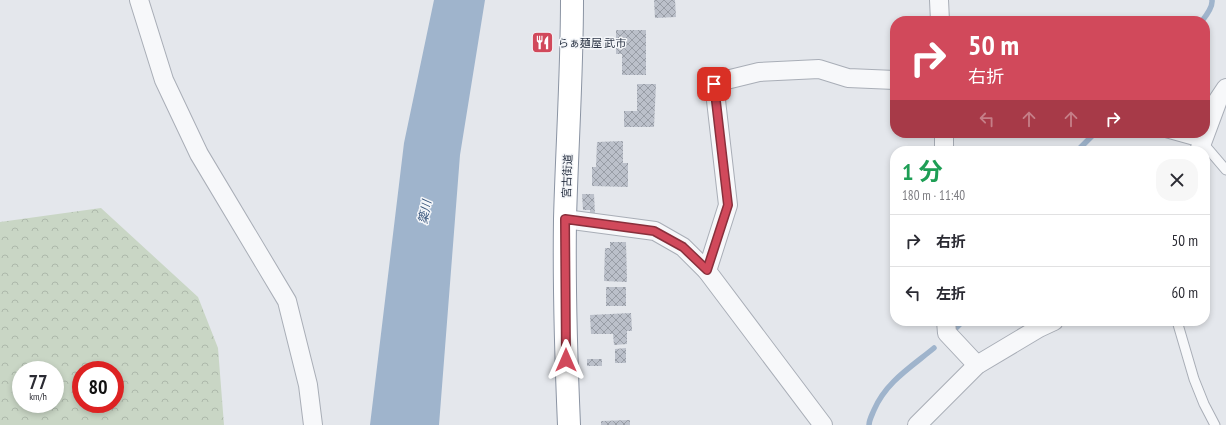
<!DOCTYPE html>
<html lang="ja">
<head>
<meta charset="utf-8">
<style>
  body { margin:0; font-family:"PT Sans Narrow","Noto Sans JP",sans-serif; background:#f7f7f7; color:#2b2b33; height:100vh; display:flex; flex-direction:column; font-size:15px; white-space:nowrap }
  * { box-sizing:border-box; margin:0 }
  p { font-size:13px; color:#7c7c81 }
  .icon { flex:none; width:22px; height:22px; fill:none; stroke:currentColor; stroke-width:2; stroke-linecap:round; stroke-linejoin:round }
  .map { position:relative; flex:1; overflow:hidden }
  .drawer { position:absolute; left:890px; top:146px; width:320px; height:180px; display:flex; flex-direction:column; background:#fff; border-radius:16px; box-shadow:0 2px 6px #0003 }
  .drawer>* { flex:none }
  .top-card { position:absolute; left:890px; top:16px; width:320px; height:122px; border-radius:16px; box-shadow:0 2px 6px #0003; background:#d1495b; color:#fff; overflow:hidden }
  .speed { position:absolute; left:12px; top:361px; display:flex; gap:8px; font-size:20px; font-weight:700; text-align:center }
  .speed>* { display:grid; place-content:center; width:52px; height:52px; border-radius:50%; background:#fff; box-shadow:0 2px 6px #0003; line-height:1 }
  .speed small { font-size:10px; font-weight:400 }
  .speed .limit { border:6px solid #d22; background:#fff; color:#111 }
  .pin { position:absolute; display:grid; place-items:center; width:34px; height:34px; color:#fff; margin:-17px; border-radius:8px; box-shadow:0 2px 6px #0006 }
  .me { position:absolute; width:44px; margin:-22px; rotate:0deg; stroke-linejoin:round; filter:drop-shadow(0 0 3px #0008) }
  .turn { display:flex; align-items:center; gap:14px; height:84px; padding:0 12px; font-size:18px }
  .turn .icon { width:52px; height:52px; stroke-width:2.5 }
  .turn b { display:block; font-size:28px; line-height:34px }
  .lanes { display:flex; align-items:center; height:38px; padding:0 12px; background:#0003; justify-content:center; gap:20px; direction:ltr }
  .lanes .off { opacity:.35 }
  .round { display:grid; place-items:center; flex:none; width:42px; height:42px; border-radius:16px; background:#f7f7f7 }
  .head { display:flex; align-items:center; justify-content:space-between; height:68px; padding:0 12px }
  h1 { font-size:24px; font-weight:700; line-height:30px; color:#1e9e55 }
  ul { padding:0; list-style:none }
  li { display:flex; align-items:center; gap:12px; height:52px; padding:0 12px; border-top:1px solid #e1e1e2 }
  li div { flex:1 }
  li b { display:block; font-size:15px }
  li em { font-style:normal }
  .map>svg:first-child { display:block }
  .forest { fill:url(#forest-crowns); fill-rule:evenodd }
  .water { fill:#9fb4cc }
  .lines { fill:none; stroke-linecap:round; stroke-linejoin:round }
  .stream { stroke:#9fb4cc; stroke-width:5.5 }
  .building { fill:url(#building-cross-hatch) }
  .lane-casing { stroke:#a9aeb7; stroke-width:11 }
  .street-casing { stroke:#a9aeb7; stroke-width:20 }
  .highway-casing { stroke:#8b94a3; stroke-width:24 }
  .lane { stroke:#f7f8fa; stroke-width:9 }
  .street { stroke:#f7f8fa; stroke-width:18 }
  .highway { stroke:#fff; stroke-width:22 }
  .route-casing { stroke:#882f3b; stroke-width:10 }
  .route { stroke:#d1495b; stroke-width:7 }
  .labels { text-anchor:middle; stroke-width:3; stroke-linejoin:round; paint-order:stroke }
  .poi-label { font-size:11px; fill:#2b3445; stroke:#f4f6f9; text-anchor:start }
  .street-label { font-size:11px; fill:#2b3445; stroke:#f4f6f9 }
  .water-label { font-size:12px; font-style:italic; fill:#34527a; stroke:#f4f6f9 }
</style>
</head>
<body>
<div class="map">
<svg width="1226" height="425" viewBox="0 0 1226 425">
  <defs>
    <pattern id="forest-crowns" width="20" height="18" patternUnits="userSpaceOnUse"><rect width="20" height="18" fill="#c9d6c5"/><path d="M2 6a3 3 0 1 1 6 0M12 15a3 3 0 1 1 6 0" fill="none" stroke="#adb8ab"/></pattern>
    <pattern id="building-cross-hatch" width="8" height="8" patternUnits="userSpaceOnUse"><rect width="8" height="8" fill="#bbc0ca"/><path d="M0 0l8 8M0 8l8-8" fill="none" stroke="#989da6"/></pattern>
  </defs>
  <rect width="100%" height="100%" fill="#e4e7ec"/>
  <path class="forest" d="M101 208 198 297 218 348 224 425H0V222ZM21 370H55V404H21ZM81 370H115V404H81Z"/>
  <path class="water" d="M434 0H485L460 155 439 425H370L404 143Z"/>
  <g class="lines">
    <g class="stream">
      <path d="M1202 21C1206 16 1213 7 1212 0"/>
      <path d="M1077 151 1095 133"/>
      <path d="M956 328 963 321"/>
      <path d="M869 425C869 420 872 415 874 410 886 382 911 367 934 348"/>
    </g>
  </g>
  <g class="building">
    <path d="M654 0H675L676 17 655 18Z"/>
    <path d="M616 30H646V75H622V54H616Z"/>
    <path d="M637 84H656L654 127H624V111H637Z"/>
    <path d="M623 141V163H628V187L592 186V167H596L597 142Z"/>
    <path d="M582 194H594L595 214 590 215V210H583Z"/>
    <path d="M610 242H626L627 282 604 281 605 248H610Z"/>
    <rect x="606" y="287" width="20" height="19"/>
    <path d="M631 313 632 331H627V344L614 345 613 334H591L590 315Z"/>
    <path d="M626 348V363H615V349Z"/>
    <rect x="587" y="359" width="15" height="7"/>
    <path d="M630 420V425H601V421Z"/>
  </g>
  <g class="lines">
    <defs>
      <g id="lane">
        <path d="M1167 133 1203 143 1226 170"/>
        <path d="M1177 321 1194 379 1204 404 1215 425"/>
      </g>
      <g id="street">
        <path d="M139 0 164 80 199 154 287 301 308 385 313 425"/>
        <path d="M939 0 940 21"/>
        <path d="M944 133V151"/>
        <path d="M1199 151 1218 100 1226 88"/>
        <path d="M565 219 655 231 683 247 707 271 823 425"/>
        <path d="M707 271 728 205 714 83 759 72 819 69 848 78 895 80"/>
        <path d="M946 321 947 333 977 365"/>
        <path d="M917 425 977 365 1039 328 1054 321"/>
      </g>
      <path id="highway" d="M569 425C566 356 564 287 565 219 567 146 572 73 572 0"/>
    </defs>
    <use href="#lane" class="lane-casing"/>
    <use href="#street" class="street-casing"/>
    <use href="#highway" class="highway-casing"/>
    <use href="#lane" class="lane"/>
    <use href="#street" class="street"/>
    <use href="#highway" class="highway"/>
  </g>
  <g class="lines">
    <defs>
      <path id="route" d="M566 360 565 219 654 231 683 247 707 270 728 205 714 84"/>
    </defs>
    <use href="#route" class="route-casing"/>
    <use href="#route" class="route"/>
  </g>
  <defs>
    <symbol id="restaurant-square" viewBox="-11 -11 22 22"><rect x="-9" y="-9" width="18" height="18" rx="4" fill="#d1495b" stroke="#f4f6f9"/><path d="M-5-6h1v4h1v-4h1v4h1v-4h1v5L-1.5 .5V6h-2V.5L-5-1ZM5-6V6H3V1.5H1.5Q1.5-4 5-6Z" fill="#fff"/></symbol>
  </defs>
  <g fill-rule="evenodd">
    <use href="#restaurant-square" x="530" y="30" width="25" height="25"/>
  </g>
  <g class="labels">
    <g class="poi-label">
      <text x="558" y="47">らぁ麺屋 武市</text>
    </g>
    <g class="street-label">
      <text transform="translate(567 176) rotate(-88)" y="4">宮古街道</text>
    </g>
    <g class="water-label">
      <text transform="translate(425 212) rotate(-80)" y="4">簗川</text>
    </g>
  </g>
</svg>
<div class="speed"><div>77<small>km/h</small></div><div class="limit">80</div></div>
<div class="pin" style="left:714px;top:84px;background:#d93025"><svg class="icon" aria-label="arrive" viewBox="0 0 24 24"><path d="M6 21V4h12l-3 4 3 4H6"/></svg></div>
<svg class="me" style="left:566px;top:360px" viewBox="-20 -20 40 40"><path d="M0-17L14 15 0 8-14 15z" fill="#d1495b" stroke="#fff" stroke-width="4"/></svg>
<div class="top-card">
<div class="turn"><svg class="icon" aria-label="right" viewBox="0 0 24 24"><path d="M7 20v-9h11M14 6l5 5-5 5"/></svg><div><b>50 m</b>右折</div></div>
<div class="lanes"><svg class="icon off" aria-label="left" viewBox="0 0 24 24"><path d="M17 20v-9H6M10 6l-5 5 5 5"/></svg><svg class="icon off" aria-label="ahead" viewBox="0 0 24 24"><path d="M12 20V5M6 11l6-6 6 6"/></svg><svg class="icon off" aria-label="ahead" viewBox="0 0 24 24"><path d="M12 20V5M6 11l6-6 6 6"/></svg><svg class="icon" aria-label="right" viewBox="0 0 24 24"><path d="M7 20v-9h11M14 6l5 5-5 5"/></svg></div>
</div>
<section class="drawer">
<div class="head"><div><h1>1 分</h1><p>180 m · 11:40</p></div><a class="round"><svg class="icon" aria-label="close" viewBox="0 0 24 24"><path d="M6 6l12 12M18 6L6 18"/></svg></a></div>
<ul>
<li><svg class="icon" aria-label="right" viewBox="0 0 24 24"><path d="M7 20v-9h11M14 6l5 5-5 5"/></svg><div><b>右折</b></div><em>50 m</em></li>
<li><svg class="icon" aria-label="left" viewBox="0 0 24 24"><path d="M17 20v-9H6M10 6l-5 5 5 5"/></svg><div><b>左折</b></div><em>60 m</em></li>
</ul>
</section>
</div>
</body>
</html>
